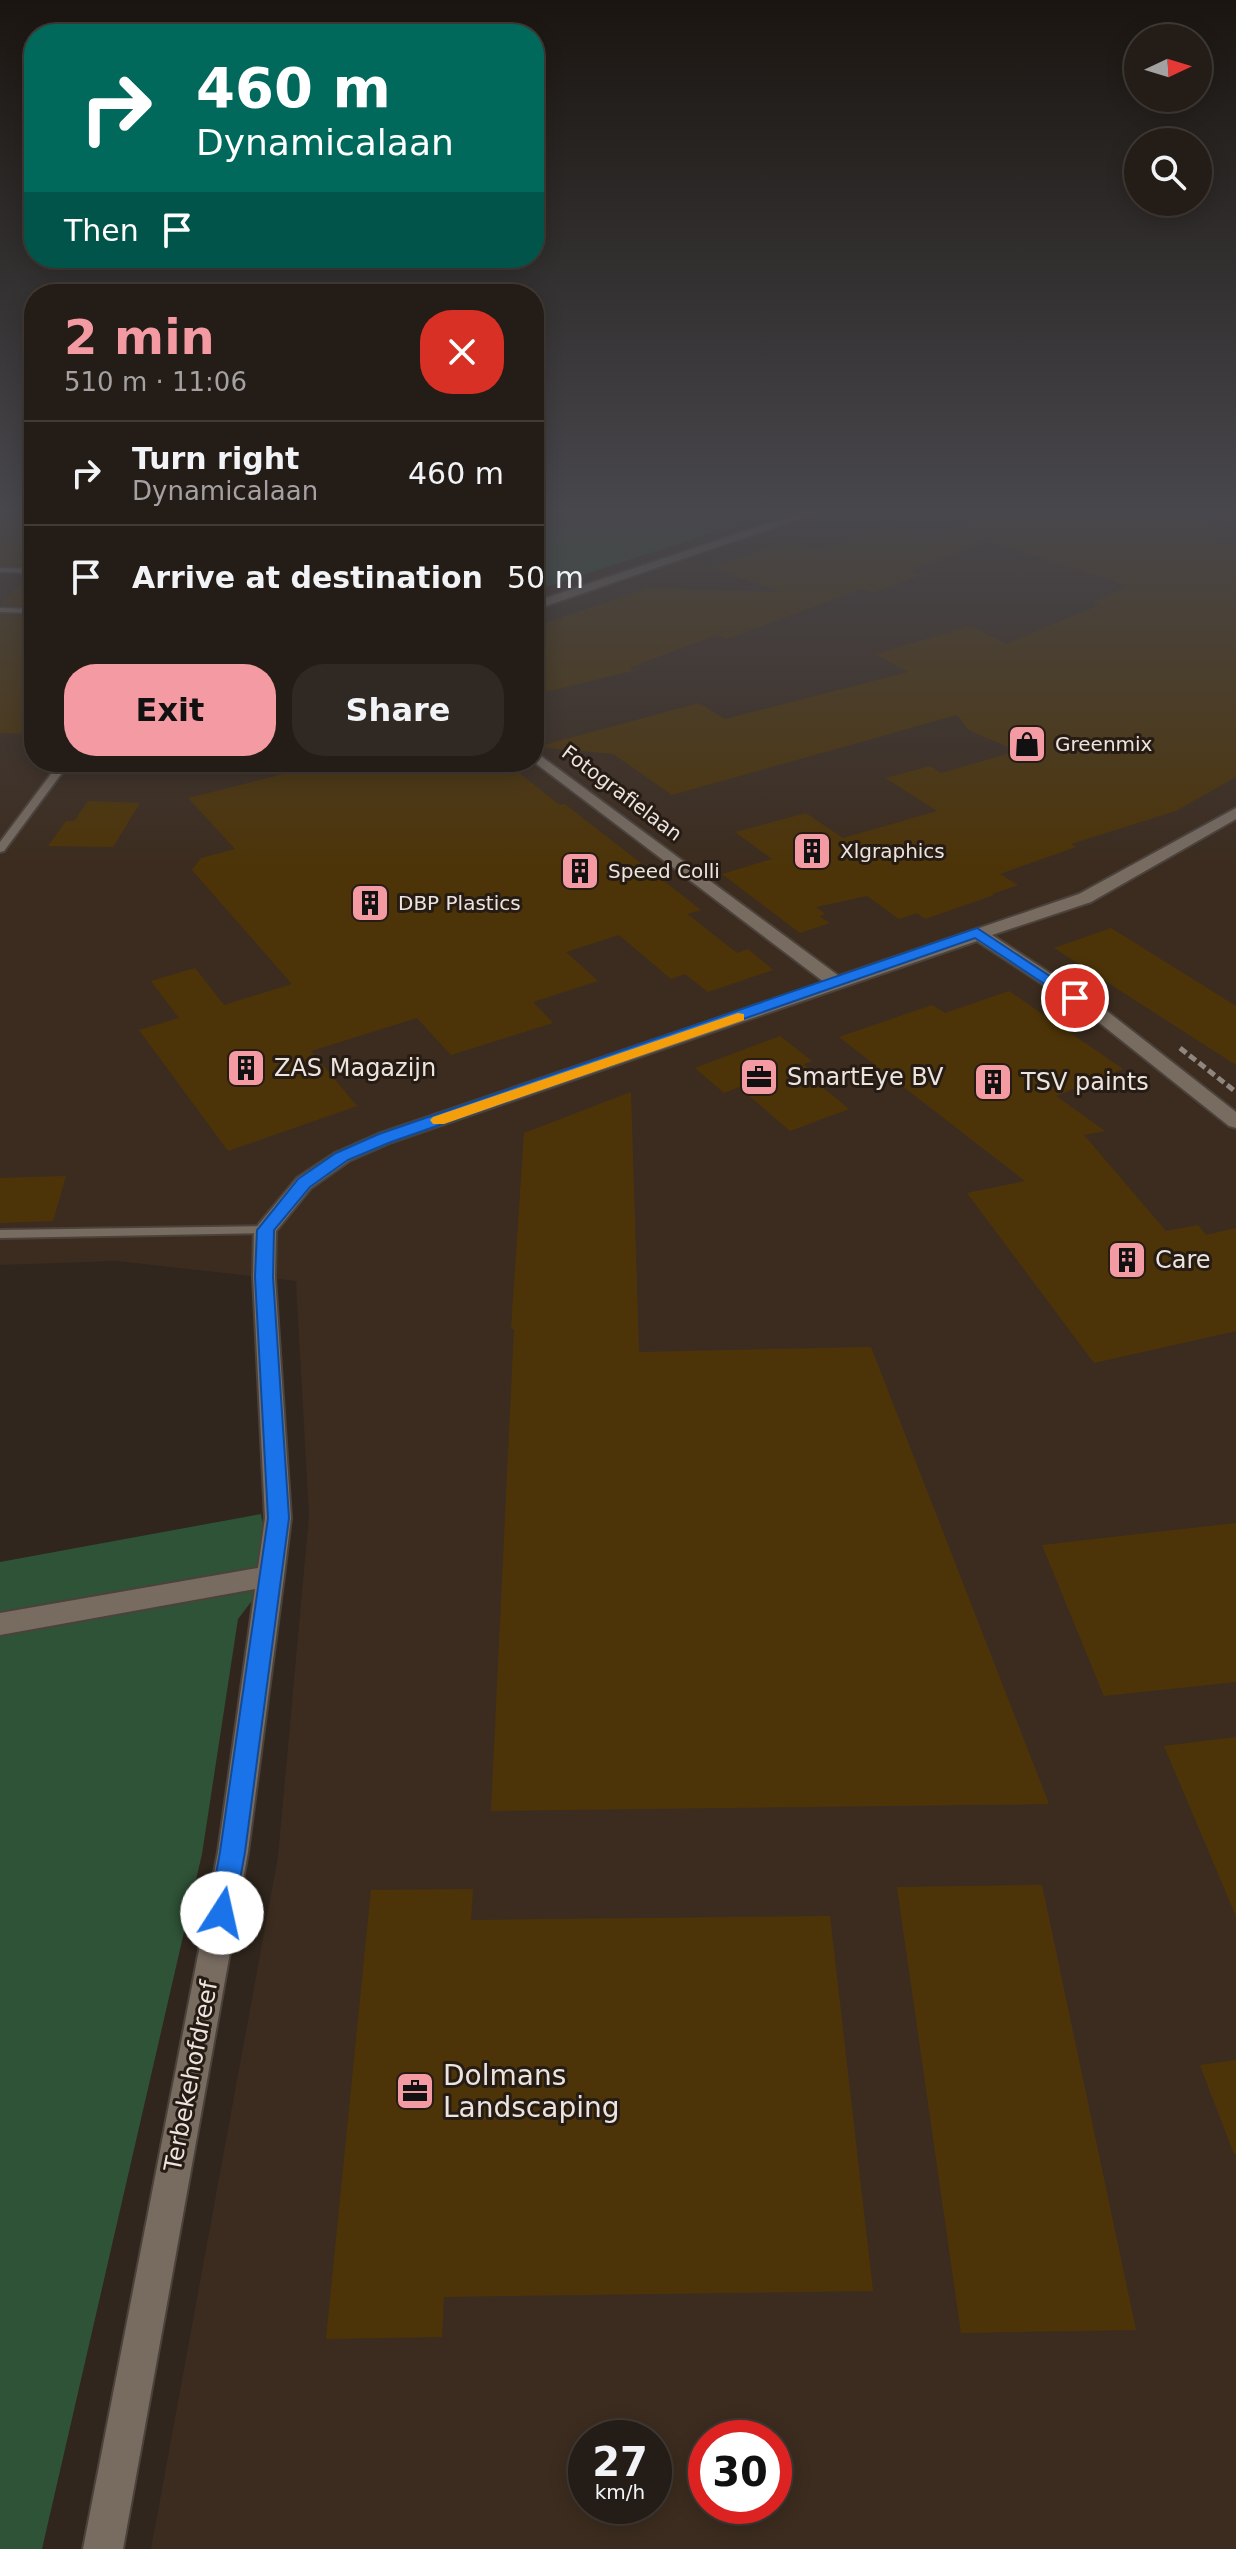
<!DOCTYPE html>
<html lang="en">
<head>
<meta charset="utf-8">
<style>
  body { margin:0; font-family:"DejaVu Sans",sans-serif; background:#302923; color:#f1f3f6; height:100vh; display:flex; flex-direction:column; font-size:30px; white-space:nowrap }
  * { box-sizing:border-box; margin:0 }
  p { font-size:26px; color:#a3a1a1 }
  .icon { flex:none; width:44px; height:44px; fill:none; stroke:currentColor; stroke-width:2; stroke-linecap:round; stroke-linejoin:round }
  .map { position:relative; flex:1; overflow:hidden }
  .details { position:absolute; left:24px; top:284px; width:520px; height:488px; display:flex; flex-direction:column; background:#241c16; border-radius:32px; box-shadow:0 4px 20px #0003,0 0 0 2px #413a35 }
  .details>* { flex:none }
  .guide { position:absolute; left:24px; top:24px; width:520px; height:244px; border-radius:32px; box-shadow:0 4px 20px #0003,0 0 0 2px #413a35; background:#00695c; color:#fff; overflow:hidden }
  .needle { width:52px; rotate:86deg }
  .controls { position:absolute; left:1124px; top:24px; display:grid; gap:16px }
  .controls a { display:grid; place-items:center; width:88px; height:88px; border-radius:50%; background:#241c16; box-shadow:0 4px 20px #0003,0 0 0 2px #413a35; font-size:40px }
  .speed { position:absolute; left:568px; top:2420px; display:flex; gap:16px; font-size:40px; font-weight:700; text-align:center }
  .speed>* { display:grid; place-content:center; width:104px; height:104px; border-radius:50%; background:#241c16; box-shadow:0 4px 20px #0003,0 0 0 2px #413a35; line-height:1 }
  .speed small { font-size:20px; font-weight:400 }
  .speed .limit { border:12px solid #d22; background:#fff; color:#111 }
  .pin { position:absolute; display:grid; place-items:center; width:68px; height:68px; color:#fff; margin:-34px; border:4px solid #fff; border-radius:50%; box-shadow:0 2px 8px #0007 }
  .me { position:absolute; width:88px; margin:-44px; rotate:10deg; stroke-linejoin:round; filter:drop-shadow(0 0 6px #0008) }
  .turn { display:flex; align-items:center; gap:28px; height:168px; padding:0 40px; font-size:36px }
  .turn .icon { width:104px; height:104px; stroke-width:2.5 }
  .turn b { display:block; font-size:56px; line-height:68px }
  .then { display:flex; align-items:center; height:76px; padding:0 40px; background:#0003; gap:16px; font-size:30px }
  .round { display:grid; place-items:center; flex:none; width:84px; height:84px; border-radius:32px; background:#302923 }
  .head { display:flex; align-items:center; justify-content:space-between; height:136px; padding:0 40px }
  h1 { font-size:48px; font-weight:800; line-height:60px; color:#f49aa2 }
  .button { display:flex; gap:16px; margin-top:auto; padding:16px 40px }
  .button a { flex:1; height:92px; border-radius:32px; background:#f49aa2; color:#111; font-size:32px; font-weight:800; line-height:92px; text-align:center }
  .button a+a { background:#302923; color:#f1f3f6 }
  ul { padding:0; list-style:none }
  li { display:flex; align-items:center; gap:24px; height:104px; padding:0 40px; border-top:2px solid #413a35 }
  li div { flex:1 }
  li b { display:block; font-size:30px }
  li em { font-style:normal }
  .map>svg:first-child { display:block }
  .built { fill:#3c2c1f; fill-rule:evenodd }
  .green { fill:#2f5337 }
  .building { fill:#4d3408 }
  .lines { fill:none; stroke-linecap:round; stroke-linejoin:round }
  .service-casing { stroke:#4b423b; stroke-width:4 }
  .minor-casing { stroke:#4b423b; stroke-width:4 }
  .path { stroke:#8f867f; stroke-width:5; stroke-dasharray:8 4; stroke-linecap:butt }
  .service { fill:#786c61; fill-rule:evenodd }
  .minor { fill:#786c61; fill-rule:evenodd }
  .route { fill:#1a73e8; stroke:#114b97; stroke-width:2 }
  .slow { fill:#f59e0b }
  .labels { text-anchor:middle; stroke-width:6; stroke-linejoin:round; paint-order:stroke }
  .far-poi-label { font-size:20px; fill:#ece4de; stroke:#261c14; text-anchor:start }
  .far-street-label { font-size:20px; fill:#ece4de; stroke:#261c14 }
  .poi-label { font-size:24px; fill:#ece4de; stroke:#261c14; text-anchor:start }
  .street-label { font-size:24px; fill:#ece4de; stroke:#261c14 }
  .near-poi-label { font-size:28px; fill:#ece4de; stroke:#261c14; text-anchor:start }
</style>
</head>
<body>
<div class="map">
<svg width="1236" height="2549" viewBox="0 0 1236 2549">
  <rect width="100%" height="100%" fill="#30261d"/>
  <path class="built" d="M0 510H34V762H534V591L781 510H1236V2549H151L278 1857 309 1516 296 1281 117 1261 0 1265ZM586 2438H654V2506H586ZM706 2438H774V2506H706Z"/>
  <g class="green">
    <path d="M534 510H781L534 591Z"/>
    <path d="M261 1514 271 1576 238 1619 202 1854 42 2549H0V1562Z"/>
  </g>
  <g class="building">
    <path d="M0 510H34V566L0 565Z"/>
    <path d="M1002 510H1160L1234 531 1212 541 1236 548V777L1176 811 1071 844 1076 847 1000 874 1018 885 992 894 994 895 925 919 917 913 899 919 867 896 816 907 825 914 819 916 830 923 800 933 722 874 772 859 735 832 806 813 843 838 937 811 885 778 930 766 941 773 1018 751 968 730 957 715 672 795 613 754 536 747 699 703 725 719 908 672 875 654 971 626 1006 644 1099 605 1092 602 1128 586 987 541 910 571 922 575 873 593 862 589 726 639 717 635 629 668 636 670 534 695V627L648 588 780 592 711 568 789 540 818 550 887 526 926 538Z"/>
    <path d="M28 576H34V606L0 605Z"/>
    <path d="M0 615 34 616V725L26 734 0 733Z"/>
    <path d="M331 762H505L560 805 565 804 701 910 687 914 737 953 748 949 773 970 708 992 685 974 671 979 619 935 566 952 598 981 533 1002 553 1023 451 1055 417 1018 311 1051 357 1106 228 1151 139 1030 179 1018 151 981 195 968 224 1005 292 984 192 870 201 858 235 849 188 798Z"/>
    <path d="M88 801 140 803 113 847 48 846 66 821H74Z"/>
    <path d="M1111 928 1236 1006V1065L1054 948Z"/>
    <path d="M1009 991 1123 1069 1056 1096 1105 1131 1084 1135 1166 1231 1198 1225 1206 1235 1236 1228V1331L1094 1363 967 1193 1025 1181 839 1037 932 1005 945 1013Z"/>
    <path d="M780 1036 812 1061 803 1064 811 1070 804 1072 849 1109 790 1131 739 1087 724 1093 695 1068Z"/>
    <path d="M631 1092 639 1352 871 1347 1049 1804 491 1811 514 1329H511L524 1133Z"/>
    <path d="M66 1176 53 1221 0 1223V1178Z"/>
    <path d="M1236 1523V1682L1104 1696 1042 1545Z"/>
    <path d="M1236 1737V1916L1164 1746Z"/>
    <path d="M1042 1885 1136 2330 961 2333 897 1887Z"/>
    <path d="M473 1889 471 1920 830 1916 873 2291 444 2297 442 2337 326 2339 371 1890Z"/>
    <path d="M1236 2060V2153L1234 2154 1200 2065Z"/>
  </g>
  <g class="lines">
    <defs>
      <g id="service">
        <path d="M0 568 34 569V573L0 572Z"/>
        <path d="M0 608 34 609V613L0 612Z"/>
        <path d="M60 762H70L4 851 0 852V842Z"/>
        <path d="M265 1226 270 1227 272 1230 270 1233 0 1238V1230Z"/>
      </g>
      <g id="minor">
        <path d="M808 510H824L534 610V602Z"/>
        <path d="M534 751 839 976 1079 894 1236 808V819L1091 902 992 935 1103 1008 1236 1112V1128L1229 1126 1091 1016 977 941 392 1142 349 1161 311 1188 276 1231 275 1277 291 1518 284 1576 248 1852 123 2549H83L218 1852 255 1589 0 1635V1613L258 1568 265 1518 253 1277 254 1230 297 1178 335 1153 378 1134 824 982 534 762Z"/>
      </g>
    </defs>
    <use href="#service" class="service-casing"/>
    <use href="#minor" class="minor-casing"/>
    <path class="path" d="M1180 1048 1236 1092"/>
    <use href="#service" class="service"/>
    <use href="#minor" class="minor"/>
  </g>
  <linearGradient id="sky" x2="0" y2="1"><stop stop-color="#1a1510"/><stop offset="0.59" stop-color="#48474c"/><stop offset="1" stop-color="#48474c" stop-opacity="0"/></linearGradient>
  <rect width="1236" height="867" fill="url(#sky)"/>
  <path class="route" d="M977 928 1083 998 1081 1001H1070L975 938 391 1142 348 1160 310 1187 274 1230 273 1277 289 1518 245 1852 234 1913 231 1921 222 1925 212 1921 209 1913 220 1852 268 1518 255 1277 257 1230 298 1179 336 1153 379 1134Z"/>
  <path class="slow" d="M738 1013 744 1014V1020L444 1124H433L430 1120 433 1117Z"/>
  <defs>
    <symbol id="shop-square" viewBox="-11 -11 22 22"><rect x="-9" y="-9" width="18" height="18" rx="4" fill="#f49aa2" stroke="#261c14"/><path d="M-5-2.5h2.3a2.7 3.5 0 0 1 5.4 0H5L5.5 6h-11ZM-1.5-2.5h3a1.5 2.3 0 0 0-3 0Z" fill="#111"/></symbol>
    <symbol id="building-square" viewBox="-11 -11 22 22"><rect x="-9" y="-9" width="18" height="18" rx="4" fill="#f49aa2" stroke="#261c14"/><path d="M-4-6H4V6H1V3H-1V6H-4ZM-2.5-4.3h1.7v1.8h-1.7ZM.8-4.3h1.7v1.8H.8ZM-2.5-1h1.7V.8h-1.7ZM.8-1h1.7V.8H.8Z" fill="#111"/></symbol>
    <symbol id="office-square" viewBox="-11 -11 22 22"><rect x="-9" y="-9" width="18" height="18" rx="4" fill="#f49aa2" stroke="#261c14"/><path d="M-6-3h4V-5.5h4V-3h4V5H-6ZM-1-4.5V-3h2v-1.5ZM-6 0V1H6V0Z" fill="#111"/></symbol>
  </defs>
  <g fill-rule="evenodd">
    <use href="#shop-square" x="1005" y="722" width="44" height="44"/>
    <use href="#building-square" x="790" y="829" width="44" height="44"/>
    <use href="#building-square" x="558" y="849" width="44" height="44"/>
    <use href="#building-square" x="348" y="881" width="44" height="44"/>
    <use href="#building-square" x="224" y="1046" width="44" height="44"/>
    <use href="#office-square" x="737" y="1055" width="44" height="44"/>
    <use href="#building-square" x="971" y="1060" width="44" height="44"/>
    <use href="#building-square" x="1105" y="1238" width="44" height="44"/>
    <use href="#office-square" x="393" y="2069" width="44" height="44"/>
  </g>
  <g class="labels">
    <g class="far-poi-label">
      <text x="1055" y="751">Greenmix</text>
      <text x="840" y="858">Xlgraphics</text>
      <text x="608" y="878">Speed Colli</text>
      <text x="398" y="910">DBP Plastics</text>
    </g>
    <g class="far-street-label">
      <text transform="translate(622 793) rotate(37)" y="7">Fotografielaan</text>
    </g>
    <g class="poi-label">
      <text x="274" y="1076">ZAS Magazijn</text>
      <text x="787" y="1085">SmartEye BV</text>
      <text x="1021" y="1090">TSV paints</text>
      <text x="1155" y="1268">Care</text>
    </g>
    <g class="street-label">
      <text transform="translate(191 2076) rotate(-79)" y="8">Terbekehofdreef</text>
    </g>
    <g class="near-poi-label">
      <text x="443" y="2085">Dolmans<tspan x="443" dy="32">Landscaping</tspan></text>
    </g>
  </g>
</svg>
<div class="controls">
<a><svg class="needle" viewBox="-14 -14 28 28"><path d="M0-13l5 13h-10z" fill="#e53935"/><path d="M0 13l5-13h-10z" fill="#a3a1a1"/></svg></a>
<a><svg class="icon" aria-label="search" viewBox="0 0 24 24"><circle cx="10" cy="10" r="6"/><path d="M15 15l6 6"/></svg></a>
</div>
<div class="speed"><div>27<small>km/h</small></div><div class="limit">30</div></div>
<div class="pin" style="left:1075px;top:998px;background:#d93025"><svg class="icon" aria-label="arrive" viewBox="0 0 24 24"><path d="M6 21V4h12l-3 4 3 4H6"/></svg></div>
<svg class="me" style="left:222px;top:1913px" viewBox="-20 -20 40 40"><circle r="19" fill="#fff"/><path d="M0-13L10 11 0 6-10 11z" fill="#1a73e8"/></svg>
<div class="guide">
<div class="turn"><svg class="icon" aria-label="right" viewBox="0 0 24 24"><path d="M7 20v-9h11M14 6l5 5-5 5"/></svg><div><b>460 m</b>Dynamicalaan</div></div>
<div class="then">Then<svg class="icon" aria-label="arrive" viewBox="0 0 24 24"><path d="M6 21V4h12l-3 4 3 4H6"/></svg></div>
</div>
<section class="details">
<div class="head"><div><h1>2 min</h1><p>510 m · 11:06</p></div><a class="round" style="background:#d93025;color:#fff"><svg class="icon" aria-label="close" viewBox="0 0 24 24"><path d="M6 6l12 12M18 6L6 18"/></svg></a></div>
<ul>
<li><svg class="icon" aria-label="right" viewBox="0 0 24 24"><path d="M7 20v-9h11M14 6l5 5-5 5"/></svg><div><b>Turn right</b><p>Dynamicalaan</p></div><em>460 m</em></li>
<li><svg class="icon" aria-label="arrive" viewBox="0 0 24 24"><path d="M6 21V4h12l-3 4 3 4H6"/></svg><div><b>Arrive at destination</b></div><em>50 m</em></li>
</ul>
<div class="button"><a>Exit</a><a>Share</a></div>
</section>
</div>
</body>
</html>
